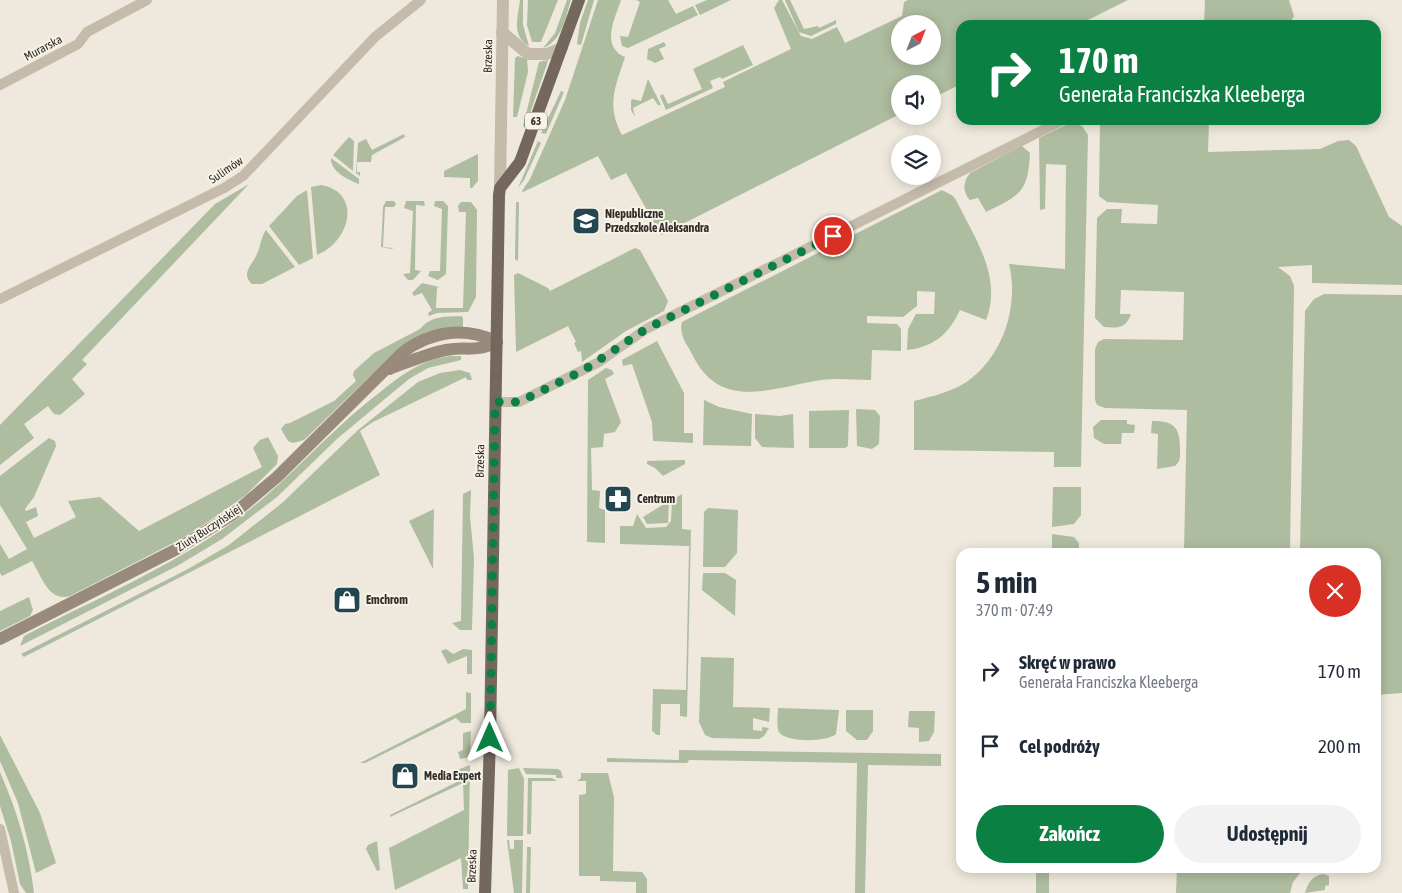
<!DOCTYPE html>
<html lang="pl">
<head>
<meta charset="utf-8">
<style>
  body { margin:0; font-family:"Asap Condensed",sans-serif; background:#f2f2f3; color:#1f2937; height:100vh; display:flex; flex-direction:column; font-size:19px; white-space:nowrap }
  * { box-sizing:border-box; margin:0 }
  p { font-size:16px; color:#747a83 }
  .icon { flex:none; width:28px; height:28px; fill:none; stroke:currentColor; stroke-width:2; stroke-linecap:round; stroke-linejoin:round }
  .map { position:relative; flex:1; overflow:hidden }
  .sheet { position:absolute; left:956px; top:548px; width:425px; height:325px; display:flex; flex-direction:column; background:#fff; border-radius:15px; box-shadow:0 2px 12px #0003 }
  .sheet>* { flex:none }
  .banner { position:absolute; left:956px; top:20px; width:425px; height:105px; border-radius:15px; box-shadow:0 2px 12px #0003; background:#0b8043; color:#fff; overflow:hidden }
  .needle { width:32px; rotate:42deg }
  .tools { position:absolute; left:891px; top:15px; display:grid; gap:10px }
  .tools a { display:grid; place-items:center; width:50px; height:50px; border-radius:50%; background:#fff; box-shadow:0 2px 12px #0003; font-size:25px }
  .pin { position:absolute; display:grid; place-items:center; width:42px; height:42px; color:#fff; margin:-21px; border:2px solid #fff; border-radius:50%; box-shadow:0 1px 5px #0007 }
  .me { position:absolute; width:55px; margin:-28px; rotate:0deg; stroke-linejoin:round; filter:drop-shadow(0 0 4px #0008) }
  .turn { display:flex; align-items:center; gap:18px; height:105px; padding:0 20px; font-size:22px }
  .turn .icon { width:65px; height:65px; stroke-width:2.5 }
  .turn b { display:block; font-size:35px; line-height:42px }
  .round { display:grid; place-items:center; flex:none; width:52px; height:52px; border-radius:26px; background:#f2f2f3 }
  .head { display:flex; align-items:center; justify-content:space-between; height:85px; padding:0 20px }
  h1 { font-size:30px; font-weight:700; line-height:38px }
  .primary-button { display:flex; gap:10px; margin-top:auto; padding:10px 20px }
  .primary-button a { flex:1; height:58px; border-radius:30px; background:#0b8043; color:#fff; font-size:20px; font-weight:700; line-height:58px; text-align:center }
  .primary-button a+a { background:#f2f2f3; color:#1f2937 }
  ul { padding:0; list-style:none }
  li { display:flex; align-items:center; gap:15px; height:75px; padding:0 20px }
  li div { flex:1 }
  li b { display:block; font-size:19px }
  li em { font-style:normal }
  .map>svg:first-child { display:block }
  .green { fill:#aebc9f; fill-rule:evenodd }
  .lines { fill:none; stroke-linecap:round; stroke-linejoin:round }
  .minor { stroke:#c5bbab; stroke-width:10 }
  .tertiary { stroke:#c5bbab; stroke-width:12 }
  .secondary { stroke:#998b7c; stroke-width:12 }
  .primary { stroke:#74685c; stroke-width:12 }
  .route { stroke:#0b8043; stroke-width:9; stroke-dasharray:0 16.2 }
  .labels { text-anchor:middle; stroke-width:4; stroke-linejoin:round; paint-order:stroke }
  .shield { fill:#f7f3e9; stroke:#6e6963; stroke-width:1 }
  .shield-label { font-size:11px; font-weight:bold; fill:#342e29 }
  .street-label { font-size:12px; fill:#342e29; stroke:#f7f3e9 }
  .poi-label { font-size:12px; font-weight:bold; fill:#342e29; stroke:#f7f3e9; text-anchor:start }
</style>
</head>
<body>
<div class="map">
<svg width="1402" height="893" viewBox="0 0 1402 893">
  <rect width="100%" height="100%" fill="#efe9dd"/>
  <g class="green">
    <path d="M520 0H523V25L529 46C511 36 518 17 520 0Z"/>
    <path d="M528 0H558L541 42H532L527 25Z"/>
    <path d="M567 0H571C565 18 562 41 543 48L555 33Z"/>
    <path d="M588 0H594L581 45 577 44 580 23Z"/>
    <path d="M598 0H621C615 19 600 46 625 57 615 88 606 105 622 135L725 87 723 82 791 49 774 8 779 0H782L801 36 812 39 837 27 845 43 902 16 904 2 908 0H1128L1078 25H961V84L933 98 932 84H900V114L661 235 626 173 611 180 598 156 523 192 522 191 530 179 565 100ZM900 24H932V56H900Z"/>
    <path d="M636 0H668L676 14 693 6 698 15 628 48 622 46 620 36 628 37 640 2Z"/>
    <path d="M707 0H731L700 15 695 5Z"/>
    <path d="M785 0H790L804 29 818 26 819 28 836 20V24L811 36 799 32Z"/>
    <path d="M1205 0H1289L1294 16 1291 21 1284 25H1204Z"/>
    <path d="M664 42 666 46 659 49 664 59 655 63 647 59 648 49Z"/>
    <path d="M743 45 753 65 722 79 720 77 710 81 713 88 666 110 660 96 663 94 668 104 702 89 693 69Z"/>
    <path d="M518 56 527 59 528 72 517 117H513L515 58Z"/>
    <path d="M548 60V61L525 128 523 126 539 62Z"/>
    <path d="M648 79 661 105H658L653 98 633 108 635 117 631 110V101L632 99 641 101Z"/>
    <path d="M561 91 564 92 546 134 541 133Z"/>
    <path d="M1100 120H1209L1208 152 1320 149 1338 141 1349 140 1356 146 1389 217 1402 226V285L1312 283V265L1278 267 1290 276 1294 286 1290 552H1184L1187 410 1105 408 1097 405 1095 400V349L1098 342 1104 339 1183 340 1184 292 1121 290 1120 314H1131C1126 329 1117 328 1104 327L1095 318 1097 218 1107 209H1122L1121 223 1157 224 1158 205 1107 202 1099 196Z"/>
    <path d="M1072 122 1082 126 1088 135 1081 467H1054V452L914 450V401C933 396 952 392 968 381 1004 355 1019 305 1009 264L1065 269 1066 165 1046 164 1045 209 1040 210 1039 138Z"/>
    <path d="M404 134 405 137 372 155 371 162H357V172H360V176L356 173 358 143 366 139 372 150Z"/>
    <path d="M349 137 354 141 353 171 333 155Z"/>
    <path d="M538 141 541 143 524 180 518 188Z"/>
    <path d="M1022 146 1030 153C1028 193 1020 195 986 212L978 198 970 200C962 192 963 182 970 173Z"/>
    <path d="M478 154V181L472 188H470V178L444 177V171Z"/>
    <path d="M331 158 359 179V184C348 180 330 171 331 158Z"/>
    <path d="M249 184 82 360 87 364 72 379 85 394 60 415 54 414 48 406 24 424 34 438 0 465V425L215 204Z"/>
    <path d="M321 185C362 192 351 241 317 255L311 187Z"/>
    <path d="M307 190 313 258 299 265 269 226 297 196Z"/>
    <path d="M942 190 953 196 956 200C974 237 1003 277 986 320L960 310C949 334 934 347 907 350L908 329 916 314H934L935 292 917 291V306L903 317 867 316V323L897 324 901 329V351L872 350 871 380C855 380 837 378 821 380 770 388 720 412 692 354 686 343 679 335 682 322Z"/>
    <path d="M386 201H394L396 204 394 207H385L383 247 393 248 392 249 381 247 383 207Z"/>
    <path d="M406 201H424L425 206 416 205 415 270 421 271 413 280H408L403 274 410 273 413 211 404 208Z"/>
    <path d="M435 201H443L448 206 446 274 438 280 428 276 430 271H440L442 209 434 206Z"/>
    <path d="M461 202H471L477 210 476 297 468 312 437 313 429 316 428 313 432 310 422 293 414 296 412 293 422 283 439 287 437 288 436 308H463L466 212H459L458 206Z"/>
    <path d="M516 202H519L518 261 515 259Z"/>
    <path d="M266 230 295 267 262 284H252C241 274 251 266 256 256 261 247 260 239 266 230Z"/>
    <path d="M635 248 640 250 666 297 668 301 664 311 626 331 582 362 581 351 578 352 574 343 576 342 568 326 516 352 514 275 518 273 548 288 550 291Z"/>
    <path d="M1324 294 1402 295V693L1376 695V552H1300L1305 311 1314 299Z"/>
    <path d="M461 316 463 318V327L427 332 400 347 304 440 293 443 288 441 281 429 285 424 290 423 334 401 356 381 353 375 354 371 374 353 420 329C432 315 445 317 461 316Z"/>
    <path d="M657 341 684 393V433H693V443L653 441 652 422 632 364 623 366 622 360Z"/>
    <path d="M451 356H461V360L428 368 409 379 338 438 277 497 222 539 177 566 20 646 24 636C95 599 172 567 237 519 283 486 320 441 364 405 392 383 415 360 451 356Z"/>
    <path d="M606 368 612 370 614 374 605 379 621 422 615 432 604 434 603 447 591 448 592 490 600 491 599 508 605 510V543L587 542 588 380Z"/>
    <path d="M460 370 470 373 472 380H467L466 377 373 422 360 431 380 475 24 657 21 654 188 569 229 545 282 503 358 430 418 382 440 373Z"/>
    <path d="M704 400 719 407 752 414 751 446 703 445Z"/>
    <path d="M856 409 875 410 880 416 879 444 872 449 857 446Z"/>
    <path d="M849 410 848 446 845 448H809V411Z"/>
    <path d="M755 414 780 416 793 414 794 448 762 447 755 438Z"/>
    <path d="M1101 420H1127V424L1135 425 1134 433H1122L1121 444H1104L1094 438 1093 427Z"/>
    <path d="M1152 421C1173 421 1180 426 1180 448 1180 456 1181 461 1175 466L1157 469 1158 434 1151 433Z"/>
    <path d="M268 437 278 456 277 464 246 495 208 522 181 539 70 596C49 603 41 575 32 561L2 576 0 573V544L9 559 27 549 0 505V476L49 438 55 441 56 446 34 497 25 509 26 511 36 507 38 516 26 522 34 538 76 517 68 501 100 497 139 531 262 467 253 448 260 440Z"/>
    <path d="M681 460H685V464L663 476 655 468 647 464V461Z"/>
    <path d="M1053 487H1081V515L1074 524 1052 527Z"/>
    <path d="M471 490 470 517 474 558 472 630H460L452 623 461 621 463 494Z"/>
    <path d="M682 494V529L691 530 687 717 680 716V704H661L660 735H657L652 731 653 689 686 690 689 546 620 544V526H633L637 514 646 528 666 527 671 521 672 500Z"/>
    <path d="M669 501 668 523 647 524 643 517Z"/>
    <path d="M708 508 738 510 737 553 725 567H703L704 512Z"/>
    <path d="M434 509 433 569 409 521Z"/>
    <path d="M1052 534 1074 537 1079 543V552H1052Z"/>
    <path d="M703 573H725L736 580 735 616 702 590Z"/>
    <path d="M29 597 33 610 30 616 0 631V611Z"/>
    <path d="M446 649 453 654 463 649 472 650V674H467V656L448 664 441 651Z"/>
    <path d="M701 657 734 658 733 707 770 708 769 722 753 718V730L762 731V727L769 728 764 736 759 739 712 738 705 735 699 722Z"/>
    <path d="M466 692 471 693V723H461L456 718 365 763H360L466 709Z"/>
    <path d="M778 708 839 710 836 734C828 742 786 743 779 732 776 726 778 716 778 708Z"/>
    <path d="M846 710H873V731L867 740H857L846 731Z"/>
    <path d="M909 711H935L934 732 929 741 919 742V728L908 727Z"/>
    <path d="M471 731 470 757 460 759 458 752 463 750V733Z"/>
    <path d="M0 735 40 813 56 863 36 873 18 803 0 761Z"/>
    <path d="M679 750 941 754V766L868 765 865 893H855L857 763 689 760 687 763 607 762V758L679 760Z"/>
    <path d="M470 765 468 889H463L461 858 395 890 389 848 464 810 463 783 390 817V815L459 781 456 777 457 770Z"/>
    <path d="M519 768 524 779 523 836H507L508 770Z"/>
    <path d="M523 768 558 769 561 771 563 778H556V775L526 774Z"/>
    <path d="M0 772C17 811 29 850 34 893H26L20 884 11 841 0 806Z"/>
    <path d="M581 773H608L614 797 613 871 642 872 647 879V893H636V882L600 881V876H579V795L586 794V781H577L581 778Z"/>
    <path d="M528 778H552L557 781H532L531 834H527Z"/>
    <path d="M507 840H509L510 849H514V840H523L522 893H514Z"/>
    <path d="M377 841 380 870 377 871 366 849 368 845Z"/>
    <path d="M527 847H531L530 893H526Z"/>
    <rect x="1036" y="868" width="13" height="25"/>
    <path d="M1177 868H1304L1293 882 1290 893H1176Z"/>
    <path d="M1323 874 1329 876V885L1325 886V890L1305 893C1307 884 1313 875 1323 874Z"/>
  </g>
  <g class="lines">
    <g class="minor">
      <path d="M0 85 78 44 87 32 147 0"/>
      <path d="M0 299 224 188 243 176 375 37 421 0"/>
      <path d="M495 402H519L599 362 646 329 1063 120"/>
      <path d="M0 829 14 893"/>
    </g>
    <g class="tertiary">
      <path d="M502 32 528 54H547L562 48"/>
      <path d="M500 188 503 0"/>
    </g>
    <g class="secondary">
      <path d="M389 369C408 362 426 354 446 350 468 346 474 353 497 342"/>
      <path d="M0 639 177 549 232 515 277 477 402 353C430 331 465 326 497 342"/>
    </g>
    <path class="primary" d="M485 893 490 739 499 195 500 188 520 162 579 0"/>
  </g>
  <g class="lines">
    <path class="route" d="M490 738 495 402H519L584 370 646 329 833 236"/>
  </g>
  <defs>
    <symbol id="school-square" viewBox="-11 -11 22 22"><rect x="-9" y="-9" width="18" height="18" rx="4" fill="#244650" stroke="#f7f3e9"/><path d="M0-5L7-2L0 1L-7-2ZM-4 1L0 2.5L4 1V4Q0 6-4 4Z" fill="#fff"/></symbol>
    <symbol id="pharmacy-square" viewBox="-11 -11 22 22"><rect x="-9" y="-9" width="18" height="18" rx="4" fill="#244650" stroke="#f7f3e9"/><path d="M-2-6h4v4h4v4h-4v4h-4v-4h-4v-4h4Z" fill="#fff"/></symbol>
    <symbol id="shop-square" viewBox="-11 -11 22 22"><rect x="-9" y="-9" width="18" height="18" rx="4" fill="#244650" stroke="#f7f3e9"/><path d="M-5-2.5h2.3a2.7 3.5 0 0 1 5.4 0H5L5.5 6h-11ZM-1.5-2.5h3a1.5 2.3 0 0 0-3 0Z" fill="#fff"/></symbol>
  </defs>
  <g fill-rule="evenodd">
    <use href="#school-square" x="570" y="205" width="32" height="32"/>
    <use href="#pharmacy-square" x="602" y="483" width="32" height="32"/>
    <use href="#shop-square" x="331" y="584" width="32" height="32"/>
    <use href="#shop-square" x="389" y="760" width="32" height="32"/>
  </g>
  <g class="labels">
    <rect class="shield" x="525" y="112.5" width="22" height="17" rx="4"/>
    <g class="shield-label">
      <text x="536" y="125">63</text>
    </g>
    <g class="street-label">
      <text transform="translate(43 48) rotate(-28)" y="4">Murarska</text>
      <text transform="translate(488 56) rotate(-89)" y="4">Brzeska</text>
      <text transform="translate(226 170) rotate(-34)" y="4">Sulimów</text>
      <text transform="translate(480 461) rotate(-89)" y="4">Brzeska</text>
      <text transform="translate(209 528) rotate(-33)" y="4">Ziuty Buczyńskiej</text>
      <text transform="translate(472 866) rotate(-88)" y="4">Brzeska</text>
    </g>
    <g class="poi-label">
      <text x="605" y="218">Niepubliczne<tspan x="605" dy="14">Przedszkole Aleksandra</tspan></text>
      <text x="637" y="503">Centrum</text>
      <text x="366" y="604">Emchrom</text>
      <text x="424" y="780">Media Expert</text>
    </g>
  </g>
</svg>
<div class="tools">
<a><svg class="needle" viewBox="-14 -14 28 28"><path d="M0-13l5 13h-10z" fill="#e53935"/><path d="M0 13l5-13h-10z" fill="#747a83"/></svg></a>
<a><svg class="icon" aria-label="sound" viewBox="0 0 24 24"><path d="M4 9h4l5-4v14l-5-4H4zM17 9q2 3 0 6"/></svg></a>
<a><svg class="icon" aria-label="layers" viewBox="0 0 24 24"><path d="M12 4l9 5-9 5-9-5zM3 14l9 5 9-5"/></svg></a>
</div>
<div class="pin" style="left:833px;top:236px;background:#d93025"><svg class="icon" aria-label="arrive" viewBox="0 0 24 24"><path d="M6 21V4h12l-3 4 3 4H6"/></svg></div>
<svg class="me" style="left:490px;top:738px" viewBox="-20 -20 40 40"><path d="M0-17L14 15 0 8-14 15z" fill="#0b8043" stroke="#fff" stroke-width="4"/></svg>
<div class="banner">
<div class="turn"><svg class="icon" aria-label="right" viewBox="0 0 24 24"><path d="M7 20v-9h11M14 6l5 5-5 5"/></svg><div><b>170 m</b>Generała Franciszka Kleeberga</div></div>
</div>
<section class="sheet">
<div class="head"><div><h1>5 min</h1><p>370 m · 07:49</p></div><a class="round" style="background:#d93025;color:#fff"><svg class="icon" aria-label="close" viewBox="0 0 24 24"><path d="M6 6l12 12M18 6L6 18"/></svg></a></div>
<ul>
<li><svg class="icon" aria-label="right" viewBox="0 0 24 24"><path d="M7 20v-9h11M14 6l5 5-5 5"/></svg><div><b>Skręć w prawo</b><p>Generała Franciszka Kleeberga</p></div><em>170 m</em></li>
<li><svg class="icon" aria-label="arrive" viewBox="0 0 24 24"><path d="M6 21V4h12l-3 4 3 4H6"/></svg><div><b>Cel podróży</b></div><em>200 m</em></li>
</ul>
<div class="primary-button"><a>Zakończ</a><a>Udostępnij</a></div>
</section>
</div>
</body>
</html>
